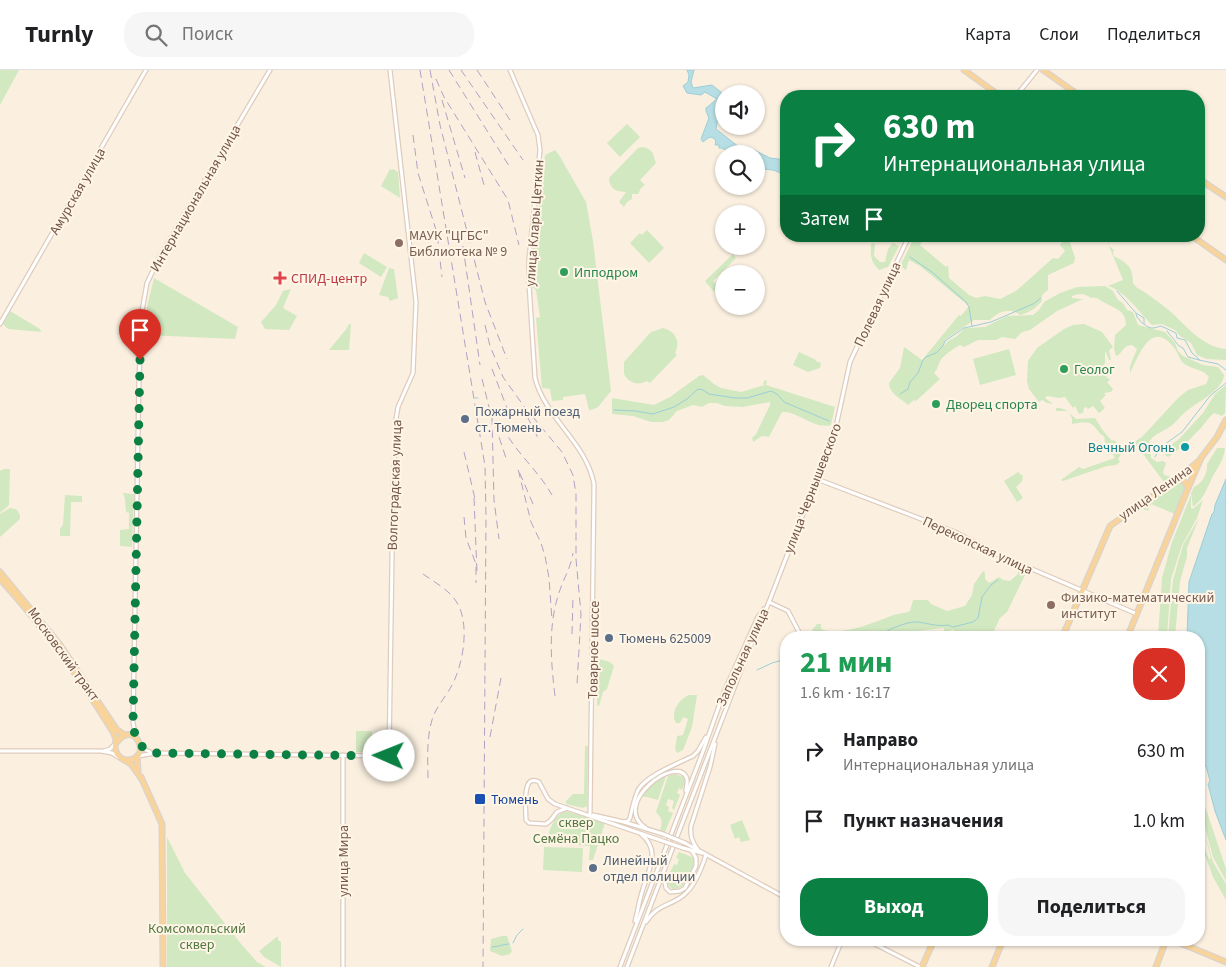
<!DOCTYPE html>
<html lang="ru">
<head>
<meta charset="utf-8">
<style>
  body { margin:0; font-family:"Source Sans 3",sans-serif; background:#f6f6f6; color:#202124; height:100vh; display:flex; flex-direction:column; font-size:19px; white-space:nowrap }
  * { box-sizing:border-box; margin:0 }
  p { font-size:16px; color:#757577 }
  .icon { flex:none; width:28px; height:28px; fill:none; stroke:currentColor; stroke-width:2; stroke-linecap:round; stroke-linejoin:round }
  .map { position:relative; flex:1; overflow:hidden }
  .sheet { position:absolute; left:780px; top:561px; width:425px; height:315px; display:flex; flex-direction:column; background:#fff; border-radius:20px; box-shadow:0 1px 4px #0004 }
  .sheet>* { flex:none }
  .banner { position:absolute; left:780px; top:20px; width:425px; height:152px; border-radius:20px; box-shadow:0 1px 4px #0004; background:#0b8043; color:#fff; overflow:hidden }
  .buttons { position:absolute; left:715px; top:15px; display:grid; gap:10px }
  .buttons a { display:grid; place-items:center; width:50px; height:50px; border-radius:50%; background:#fff; box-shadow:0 1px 4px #0004; font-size:25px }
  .pin { position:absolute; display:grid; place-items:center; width:42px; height:42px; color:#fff; margin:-51px -21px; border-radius:50% 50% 50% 0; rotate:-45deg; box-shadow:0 0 5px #0007 }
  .pin .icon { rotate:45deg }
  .me { position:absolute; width:55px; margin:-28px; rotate:271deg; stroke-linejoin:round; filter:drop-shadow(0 0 4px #0008) }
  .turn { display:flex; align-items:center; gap:18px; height:105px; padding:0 20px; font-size:22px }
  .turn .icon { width:65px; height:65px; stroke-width:2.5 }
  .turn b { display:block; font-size:35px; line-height:42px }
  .then { display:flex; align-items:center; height:48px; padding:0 20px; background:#0003; gap:10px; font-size:19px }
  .round { display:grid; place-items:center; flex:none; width:52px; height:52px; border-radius:20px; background:#f6f6f6 }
  .headline { display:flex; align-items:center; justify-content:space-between; height:85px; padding:0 20px }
  h1 { font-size:30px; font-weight:700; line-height:38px; color:#1e9e55 }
  .action { display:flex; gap:10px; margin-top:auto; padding:10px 20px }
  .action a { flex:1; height:58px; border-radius:20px; background:#0b8043; color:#fff; font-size:20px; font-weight:700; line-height:58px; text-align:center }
  .action a+a { background:#f6f6f6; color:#202124 }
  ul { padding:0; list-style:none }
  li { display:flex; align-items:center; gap:15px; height:70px; padding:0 20px }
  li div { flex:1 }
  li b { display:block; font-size:19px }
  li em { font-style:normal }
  header { display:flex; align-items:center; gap:30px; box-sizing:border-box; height:70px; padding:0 25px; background:#fff; border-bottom:1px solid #e0e0e0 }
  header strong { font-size:24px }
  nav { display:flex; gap:28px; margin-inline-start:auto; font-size:18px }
  .search { width:350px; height:45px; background:#f6f6f6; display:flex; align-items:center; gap:12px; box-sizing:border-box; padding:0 18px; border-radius:20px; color:#757577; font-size:19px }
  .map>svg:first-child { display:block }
  .green { fill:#d1e8c0 }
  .water { fill:#b6dee4; stroke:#9cced6 }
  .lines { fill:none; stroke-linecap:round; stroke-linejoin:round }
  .stream { stroke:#9cced6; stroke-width:1 }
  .minor-casing { stroke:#dfccbd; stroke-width:5.5 }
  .major-casing { stroke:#dad3cf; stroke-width:7 }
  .minor { stroke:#fff; stroke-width:3 }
  .major { stroke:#f9d49a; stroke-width:4.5 }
  .rail { stroke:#b3a0c4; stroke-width:1; stroke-dasharray:8 5; stroke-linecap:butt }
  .minor-bridge-casing { stroke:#dfccbd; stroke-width:5.5; stroke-linecap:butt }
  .minor-bridge { stroke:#fff; stroke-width:3 }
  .route { stroke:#0b8043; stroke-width:9; stroke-dasharray:0 16.2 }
  .education-dot { fill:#8d6e63; stroke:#fff5e6; stroke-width:2 }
  .leisure-dot { fill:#2e9e5b; stroke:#fff5e6; stroke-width:2 }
  .health-dot { fill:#e0444e; stroke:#fff5e6; stroke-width:2 }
  .service-dot { fill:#5c6f8a; stroke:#fff5e6; stroke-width:2 }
  .culture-dot { fill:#0f9aa8; stroke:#fff5e6; stroke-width:2 }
  .transit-dot { fill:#1a4fb4; stroke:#fff5e6; stroke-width:2 }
  .labels { text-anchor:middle; stroke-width:4; stroke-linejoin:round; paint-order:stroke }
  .street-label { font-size:14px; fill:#725648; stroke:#fff5e6 }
  .education-label { font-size:14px; fill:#785e54; stroke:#fff5e6; text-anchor:start }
  .leisure-label { font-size:14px; fill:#27864d; stroke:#fff5e6; text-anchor:start }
  .health-label { font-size:14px; fill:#be3a42; stroke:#fff5e6; text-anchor:start }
  .service-label { font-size:14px; fill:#4e5e75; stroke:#fff5e6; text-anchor:start }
  .culture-label { font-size:14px; fill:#0d838f; stroke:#fff5e6; text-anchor:end }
  .transit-label { font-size:14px; fill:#164399; stroke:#fff5e6; text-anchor:start }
  .park-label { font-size:14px; fill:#527841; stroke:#fff5e6 }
</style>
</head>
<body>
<header>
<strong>Turnly</strong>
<div class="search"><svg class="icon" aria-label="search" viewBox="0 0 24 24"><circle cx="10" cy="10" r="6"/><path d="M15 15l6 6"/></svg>Поиск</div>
<nav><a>Карта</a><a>Слои</a><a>Поделиться</a></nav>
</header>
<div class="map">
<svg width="1226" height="897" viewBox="0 0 1226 897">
  <rect width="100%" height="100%" fill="#fbf0e0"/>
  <g class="green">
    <path d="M0 0H19L0 35Z"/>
    <path d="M627 54 640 67 620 87 607 73Z"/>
    <path d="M642 77C654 79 653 85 656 93L640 110 645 115 641 118 638 124H632V129L627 132 624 137 619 132 626 122C617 122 609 119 609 108L638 78Z"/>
    <path d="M555 80 559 85 586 132 593 171 611 321 598 337 594 339 589 340 585 324 563 327V330L552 331 550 319 542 318 536 248 540 247 536 220 532 217V187L545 85Z"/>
    <path d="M390 99 392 100 393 99 398 102 400 128 381 116Z"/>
    <path d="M647 160 664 178 649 193 630 173 640 163 642 165Z"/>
    <path d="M915 166 922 171 920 175 946 197 948 195 949 208 969 225 976 228 985 226 1000 229 1016 221 1053 188 1058 189 1065 181 1060 175 1066 166H1068L1075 188 1074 193 1048 205V220L1043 224 1041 228 1042 231C1036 238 1029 243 1020 245 1011 237 998 241 990 250H974L945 270 942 278 948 271 957 266 965 258 985 257 1007 246 1033 245 1039 240 1044 232 1060 223 1077 217 1105 216 1113 221 1118 230 1123 233 1127 240 1133 242 1138 255 1165 262 1175 273 1178 281 1183 286 1203 295 1218 297 1224 305C1223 322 1192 334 1182 345 1178 349 1176 352 1171 356 1161 363 1148 366 1147 379L1151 384V388L1157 392 1163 391 1166 393 1163 402 1164 405 1172 407 1164 412 1134 372 1142 367 1178 328 1188 320 1206 314 1209 307C1203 299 1194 300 1186 295 1180 292 1178 283 1175 279 1152 248 1140 283 1130 303V296L1137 279 1132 275C1121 276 1124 283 1116 286L1114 279 1115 265 1126 255C1126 240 1114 238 1103 232 1098 229 1097 227 1091 228 1084 223 1080 223 1072 226V228L1083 229 1057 241 1030 260 1022 262 1015 269 1002 267 996 270H978L964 277 960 275C953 279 944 285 940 291 938 295 938 299 934 303L940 309 916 331 914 330 908 335C901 328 890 325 889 313L900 298 904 277 922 290 959 245 961 246 969 236 920 196 909 190 906 200 900 196Z"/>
    <path d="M1105 166H1107L1109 176 1114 180 1113 183 1114 186C1128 194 1133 197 1133 213L1136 217C1148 224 1160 233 1171 242 1187 257 1203 277 1226 279V290L1207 289 1197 285 1191 273 1180 266 1175 260 1162 254 1152 255C1139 242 1125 221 1108 216L1123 210Z"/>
    <path d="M873 173 875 174 874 186 880 192H885L888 179 893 173 899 176 888 197 879 200C871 192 870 185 871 174Z"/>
    <path d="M364 183 387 197 381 207 359 193Z"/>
    <path d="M733 184 736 188 713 211 719 217 714 222 705 211Z"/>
    <path d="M389 198 394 199 398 228 390 231 388 227 379 225Z"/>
    <path d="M154 208 238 257 235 269 147 265V237Z"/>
    <path d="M291 219 283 238 297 246 289 260 265 259 261 252 276 235 283 221Z"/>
    <path d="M10 241 40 259 41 262 8 259 3 254Z"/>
    <path d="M349 254H351L349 280H329L347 258Z"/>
    <path d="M1084 254 1102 262 1113 277 1109 280 1111 290H1109L1106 282 1105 283V293L1100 301 1110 310 1107 312 1113 319 1111 322 1104 323 1106 325 1100 331 1105 338 1099 343 1093 336 1088 339 1086 337 1084 338 1083 343 1079 344 1075 336 1073 338 1065 327 1059 328 1047 326 1045 328 1053 334 1047 333 1042 330 1039 332 1029 319 1027 311 1028 291 1037 278 1064 259 1073 255Z"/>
    <path d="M663 258C675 261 681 271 675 283L677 285 650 313 647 311C638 316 629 313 624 304V292L651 262Z"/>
    <path d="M1009 279 1016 305 980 315 973 289Z"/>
    <path d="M799 282 816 290V291L821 293 820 298 808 302 793 295Z"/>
    <path d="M703 305 714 314 721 318 741 322 765 315 763 314 765 310 767 311 766 315 835 337 831 355C814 360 799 341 782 342L769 367 762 366 753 372 752 368 756 364 770 335V332L743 337 725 336 717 333H709L702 337 693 335 677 341 669 350 663 352H651L633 346 612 344V328L654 335 670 327 699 306Z"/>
    <path d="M1226 315 1225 343 1222 346 1214 343C1209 347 1205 353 1201 358 1190 369 1181 379 1168 387L1165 385 1168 377 1179 369 1203 343 1215 324Z"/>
    <path d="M1056 338C1066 337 1069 343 1076 349L1095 348 1104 362 1112 371 1114 370 1117 373 1116 376 1106 377 1104 366C1098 364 1096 355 1089 353 1084 352 1077 353 1072 354V348L1068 341H1056Z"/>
    <path d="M1217 378H1225C1223 391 1220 394 1214 404 1207 417 1205 428 1193 437L1191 423 1194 417C1202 414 1208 403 1207 394Z"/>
    <path d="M1110 380 1120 381 1121 384 1118 389 1120 392 1116 395 1107 396 1063 411 1061 410 1079 397 1083 399 1115 388Z"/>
    <path d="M4 399H10L9 435 0 443V401Z"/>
    <path d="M1018 402 1023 406 1022 411 1016 417 1023 428 1017 432 1004 411Z"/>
    <path d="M1177 410H1181L1185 417 1175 444 1151 434 1148 441 1138 437Z"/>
    <path d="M123 423 134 424 132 477 120 476V460L129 459V443L126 442 125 429Z"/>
    <path d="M65 425 82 426V432H71L70 466H60V459L63 455Z"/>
    <path d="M1191 425V438L1193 439 1203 430 1197 448 1182 475 1171 509 1167 567H1158L1162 508 1172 472Z"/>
    <path d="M10 438 16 439 20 445V449L0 467V444Z"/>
    <path d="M1199 448 1187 478V487L1180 511 1175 567H1168L1173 510 1183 475Z"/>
    <path d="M1008 492 1025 500 1026 503 1007 542 1000 548 991 567H961L960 565 952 559 948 567H941V565L944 561V558L891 564 885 567H809V564L817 554H821V559C839 567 873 553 891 546 897 543 904 544 910 541L913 530H928L931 534 947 541 965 536 972 525 974 514 983 501 985 503V509L989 513 999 507 1003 510 1010 511 1018 504V501L1008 496Z"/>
    <path d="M599 589 610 592 614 596 607 619 603 622 599 636 597 635Z"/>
    <path d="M689 625H697L692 657 683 680 677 683 675 679 677 666 683 665 688 649 683 647 680 653H676C670 642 679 629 689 625Z"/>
    <path d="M356 661H372V683L356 682Z"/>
    <path d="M585 676H588L587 736 583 738 566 734V731L573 724H584Z"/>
    <path d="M675 704 683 707 685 712 682 720 679 718 677 723 680 725 674 740 672 738 674 731 668 729 666 735 669 737 668 741 673 743 665 762 660 760C663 752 662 748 656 742L668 706Z"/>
    <path d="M666 706 658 730 647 727H643C644 716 657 711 666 706Z"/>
    <path d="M1199 721 1200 727H1202L1226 799V811L1213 787 1204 754V748L1199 738Z"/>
    <path d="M566 741 605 753 593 790H589L590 776 561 774V765H548C552 754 555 745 566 741Z"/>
    <path d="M742 750 750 770 741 772 739 767 735 769 730 755Z"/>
    <path d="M1204 760 1213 792 1226 814V830L1213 807 1199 769V766L1209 789H1211Z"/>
    <path d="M167 767 185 803 242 875 257 892 266 897H167Z"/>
    <path d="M544 777 583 778 582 802 543 800Z"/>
    <path d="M679 782 692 787 694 792C691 803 685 820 673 819 662 813 670 803 674 794L677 795 679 789 676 788Z"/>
    <path d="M278 866V870L281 872V897L264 887 259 881Z"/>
    <path d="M502 866H507L512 881 510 884 502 886 490 881 491 869Z"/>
  </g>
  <g class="water">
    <path d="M687 0H694L691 12 693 18 712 15 722 23 724 30 716 40 718 46 716 59 739 77H748L770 88 786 90V105L773 100 764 99 756 94V84H732L722 78H719V75H715L716 71 712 67 708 68 703 72 701 69 709 48 706 41V38L717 29 705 22 701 25 687 23 683 16 688 12 689 5Z"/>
    <path d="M1226 409V770L1215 741 1208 714 1210 711 1206 696 1203 695 1199 679V568L1187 567 1189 512 1212 444 1214 442 1215 435Z"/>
  </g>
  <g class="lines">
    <g class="stream">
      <path d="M910 187 932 202 966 232 969 237 972 256"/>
      <path d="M1117 221 1136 243 1144 248V254C1150 260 1154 258 1161 256L1176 263 1177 268 1185 270 1192 283 1198 288 1199 290 1218 294 1226 300"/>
      <path d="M1136 244 1137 247 1143 254"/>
      <path d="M1167 261 1179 276 1183 278 1188 287 1199 290"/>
      <path d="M900 324 908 319 910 312 918 303 923 290 926 287 936 283 943 276 945 271 964 258 991 252 1033 234 1041 228"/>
      <path d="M475 328H478"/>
      <path d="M614 340 636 341 653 344 674 337 687 329 698 319 703 320 709 324 735 328H747L771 321 777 324 784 332 829 351"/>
      <path d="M1155 387 1161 377 1182 362 1210 326 1226 313"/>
      <path d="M876 568C884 561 907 551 917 552 927 553 938 557 948 555L953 557 973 552 978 548 982 527 991 515 998 510"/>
      <path d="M757 600 772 593 786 589"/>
      <path d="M513 873 517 865 523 859"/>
      <path d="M492 877C498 877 503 874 509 874"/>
    </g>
    <defs>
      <g id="minor">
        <path d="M510 0 538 65 540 80 529 189V214L535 308C545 348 586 372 594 414L590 745"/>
        <path d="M1016 26 1037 0"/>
        <path d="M0 254 146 0"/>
        <path d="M817 409 955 462 997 484 1137 544"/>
        <path d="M769 532 788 541 802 568"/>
        <path d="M136 667 133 653 139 309 142 241 147 213 160 186 270 0"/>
        <path d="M140 674 144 679 150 682"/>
        <path d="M0 681H101L112 683 118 687"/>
        <path d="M104 681 110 679 115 674"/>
        <path d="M343 685V897"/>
        <path d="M138 686 156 683 389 686 393 422 396 349 398 337 413 303 416 232 390 0"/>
        <path d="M567 738 557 742 551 750 546 754 529 753 526 750C526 742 523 715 531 711 533 710 538 711 539 712L548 729 555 734 660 770"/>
        <path d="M593 745 624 752 663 764"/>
        <path d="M624 752 628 751 630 748C632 739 634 729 638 720 647 705 677 694 693 686L698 681 706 667"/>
        <path d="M646 758C609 734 679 682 687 709 688 713 686 717 686 721"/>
        <path d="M685 773 786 828"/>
        <path d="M683 778 702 783"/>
        <path d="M698 780C692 772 690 766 691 756L710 697 715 674"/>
        <path d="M663 804 666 818 670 822 680 821 685 818 696 796V788L692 781"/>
        <path d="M635 851C638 841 639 830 643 819 649 799 661 780 641 764"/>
        <path d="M646 852C658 833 673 836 686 823 696 814 702 797 706 785"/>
        <path d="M867 870 920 897"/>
        <path d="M620 897 702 684 724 622 758 547 764 539"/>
        <path d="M627 897 746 587 769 532 835 361 850 292 909 166"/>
        <path d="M831 897 842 870"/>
      </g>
      <g id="major">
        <path d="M964 0 1000 26"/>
        <path d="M1043 0 1080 26"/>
        <path d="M1199 109 1226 127"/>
        <path d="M1192 166 1226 190"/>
        <path d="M1177 409 1184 411 1188 418"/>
        <path d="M0 502 60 575 117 660 125 665"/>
        <path d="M0 509C43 556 80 608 113 662L116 669 115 678 117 684 121 688 131 694 141 708"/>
        <path d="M1062 568 1110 456 1177 409 1199 391"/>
        <path d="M1127 568 1188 418 1201 388 1217 367 1226 350"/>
        <path d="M117 672C135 647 155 692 125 690"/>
        <path d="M137 686 138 700"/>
        <path d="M141 707 162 754 163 897"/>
        <path d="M1173 870 1226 892"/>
        <path d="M922 897 934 870"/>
        <path d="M992 897 1003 870"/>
        <path d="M1156 897 1166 870"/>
      </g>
    </defs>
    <use href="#minor" class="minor-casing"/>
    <use href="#major" class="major-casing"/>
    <use href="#minor" class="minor"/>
    <use href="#major" class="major"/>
    <g class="rail">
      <path d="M420 0 485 396 486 447 483 897"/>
      <path d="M430 0 440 55 485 232 507 289"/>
      <path d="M449 0 511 99"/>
      <path d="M461 0 523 90"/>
      <path d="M477 0 510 50"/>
      <path d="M436 9 444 27 508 130 519 175"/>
      <path d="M442 30 465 108"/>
      <path d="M413 65 418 103 437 163 442 207"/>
      <path d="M475 82 484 115"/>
      <path d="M461 163 480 295"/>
      <path d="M485 255 490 276 503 307 523 335 562 382 573 405 576 424V489L581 544 577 615"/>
      <path d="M492 299 507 338"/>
      <path d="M482 309 492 349 494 430 499 469"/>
      <path d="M528 348 539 370"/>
      <path d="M495 355 506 388"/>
      <path d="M502 356C515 382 538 400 552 425"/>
      <path d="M464 382 476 433"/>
      <path d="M474 428 477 502"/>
      <path d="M533 434 518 399 531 452 541 473 545 486 549 508 552 550"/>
      <path d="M464 447 466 468 476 494V513"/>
      <path d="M423 504C434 512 448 519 456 531 470 552 464 591 453 613 447 626 436 636 432 650 426 669 428 692 428 712"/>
      <path d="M572 564 573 526"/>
      <path d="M555 626C551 593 548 558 558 526 562 511 571 498 573 483"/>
      <path d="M490 667 501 608"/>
    </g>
    <defs>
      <g id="minor-bridge">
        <path d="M663 764 685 773"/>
        <path d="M660 770 683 778"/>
      </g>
    </defs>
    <use href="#minor-bridge" class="minor-bridge-casing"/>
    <use href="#minor-bridge" class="minor-bridge"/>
  </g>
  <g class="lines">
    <path class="route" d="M140 290 133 653C134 667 140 681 156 683L389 686"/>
  </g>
  <g class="education-dot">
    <circle cx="399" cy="173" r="5"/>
    <circle cx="1051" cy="535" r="5"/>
  </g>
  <g class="leisure-dot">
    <circle cx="564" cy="202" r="5"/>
    <circle cx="1064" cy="299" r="5"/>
    <circle cx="936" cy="334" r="5"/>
  </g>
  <path class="health-dot" d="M277.5 200.5h5v5h5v5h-5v5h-5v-5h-5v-5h5z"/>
  <g class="service-dot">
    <circle cx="465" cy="349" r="5"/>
    <circle cx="609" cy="568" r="5"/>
    <circle cx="593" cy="798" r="5"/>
  </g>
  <circle class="culture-dot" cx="1185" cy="377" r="5"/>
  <rect class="transit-dot" x="474" y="723" width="12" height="12" rx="2.5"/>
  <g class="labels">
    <g class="street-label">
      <text transform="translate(77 121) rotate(-60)" y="5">Амурская улица</text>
      <text transform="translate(195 128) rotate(-60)" y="5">Интернациональная улица</text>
      <text transform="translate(534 153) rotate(-86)" y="5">улица Клары Цеткин</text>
      <text transform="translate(877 234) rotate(-65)" y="5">Полевая улица</text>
      <text transform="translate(394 415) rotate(-88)" y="5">Волгоградская улица</text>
      <text transform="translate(812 418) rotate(-69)" y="5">улица Чернышевского</text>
      <text transform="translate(1155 422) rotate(-35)" y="5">улица Ленина</text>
      <text transform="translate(978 475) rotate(25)" y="5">Перекопская улица</text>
      <text transform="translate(593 580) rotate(-89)" y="5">Товарное шоссе</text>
      <text transform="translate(64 584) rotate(54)" y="5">Московский тракт</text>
      <text transform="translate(742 587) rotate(-65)" y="5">Запольная улица</text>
      <text transform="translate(343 791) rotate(-90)" y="5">улица Мира</text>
    </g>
    <g class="education-label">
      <text x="409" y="170">МАУК "ЦГБС"<tspan x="409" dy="16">Библиотека № 9</tspan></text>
      <text x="1061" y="532">Физико-математический<tspan x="1061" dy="16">институт</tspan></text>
    </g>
    <g class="leisure-label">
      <text x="574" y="207">Ипподром</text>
      <text x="1074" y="304">Геолог</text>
      <text x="946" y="339">Дворец спорта</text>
    </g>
    <g class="health-label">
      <text x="291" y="213">СПИД-центр</text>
    </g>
    <g class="service-label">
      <text x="475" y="346">Пожарный поезд<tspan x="475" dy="16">ст. Тюмень</tspan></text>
      <text x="619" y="573">Тюмень 625009</text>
      <text x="603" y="795">Линейный<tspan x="603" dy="16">отдел полиции</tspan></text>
    </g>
    <g class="culture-label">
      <text x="1175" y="382">Вечный Огонь</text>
    </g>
    <g class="transit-label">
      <text x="491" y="734">Тюмень</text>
    </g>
    <g class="park-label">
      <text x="576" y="757">сквер<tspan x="576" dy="16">Семёна Пацко</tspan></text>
      <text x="197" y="863">Комсомольский<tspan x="197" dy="16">сквер</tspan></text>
    </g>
  </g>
</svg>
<div class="buttons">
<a><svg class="icon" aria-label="sound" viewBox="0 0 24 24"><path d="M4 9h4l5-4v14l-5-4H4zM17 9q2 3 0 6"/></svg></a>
<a><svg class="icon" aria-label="search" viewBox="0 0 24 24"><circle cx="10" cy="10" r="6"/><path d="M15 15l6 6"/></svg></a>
<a>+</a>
<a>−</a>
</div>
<div class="pin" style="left:140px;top:290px;background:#d93025"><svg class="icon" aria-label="arrive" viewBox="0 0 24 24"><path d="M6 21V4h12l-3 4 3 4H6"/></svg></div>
<svg class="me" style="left:389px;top:686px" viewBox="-20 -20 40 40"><circle r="19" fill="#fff"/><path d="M0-13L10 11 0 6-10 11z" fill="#0b8043"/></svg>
<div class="banner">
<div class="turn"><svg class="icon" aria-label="right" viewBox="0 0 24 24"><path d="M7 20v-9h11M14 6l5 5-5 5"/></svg><div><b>630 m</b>Интернациональная улица</div></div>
<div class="then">Затем<svg class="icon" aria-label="arrive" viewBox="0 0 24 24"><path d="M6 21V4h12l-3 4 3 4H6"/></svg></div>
</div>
<section class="sheet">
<div class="headline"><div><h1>21 мин</h1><p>1.6 km · 16:17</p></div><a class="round" style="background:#d93025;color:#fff"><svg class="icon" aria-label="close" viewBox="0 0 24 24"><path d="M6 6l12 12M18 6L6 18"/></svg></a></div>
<ul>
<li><svg class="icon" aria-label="right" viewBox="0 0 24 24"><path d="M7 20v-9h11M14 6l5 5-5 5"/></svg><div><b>Направо</b><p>Интернациональная улица</p></div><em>630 m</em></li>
<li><svg class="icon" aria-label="arrive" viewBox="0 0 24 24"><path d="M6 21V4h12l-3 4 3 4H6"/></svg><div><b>Пункт назначения</b></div><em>1.0 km</em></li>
</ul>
<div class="action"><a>Выход</a><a>Поделиться</a></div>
</section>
</div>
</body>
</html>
